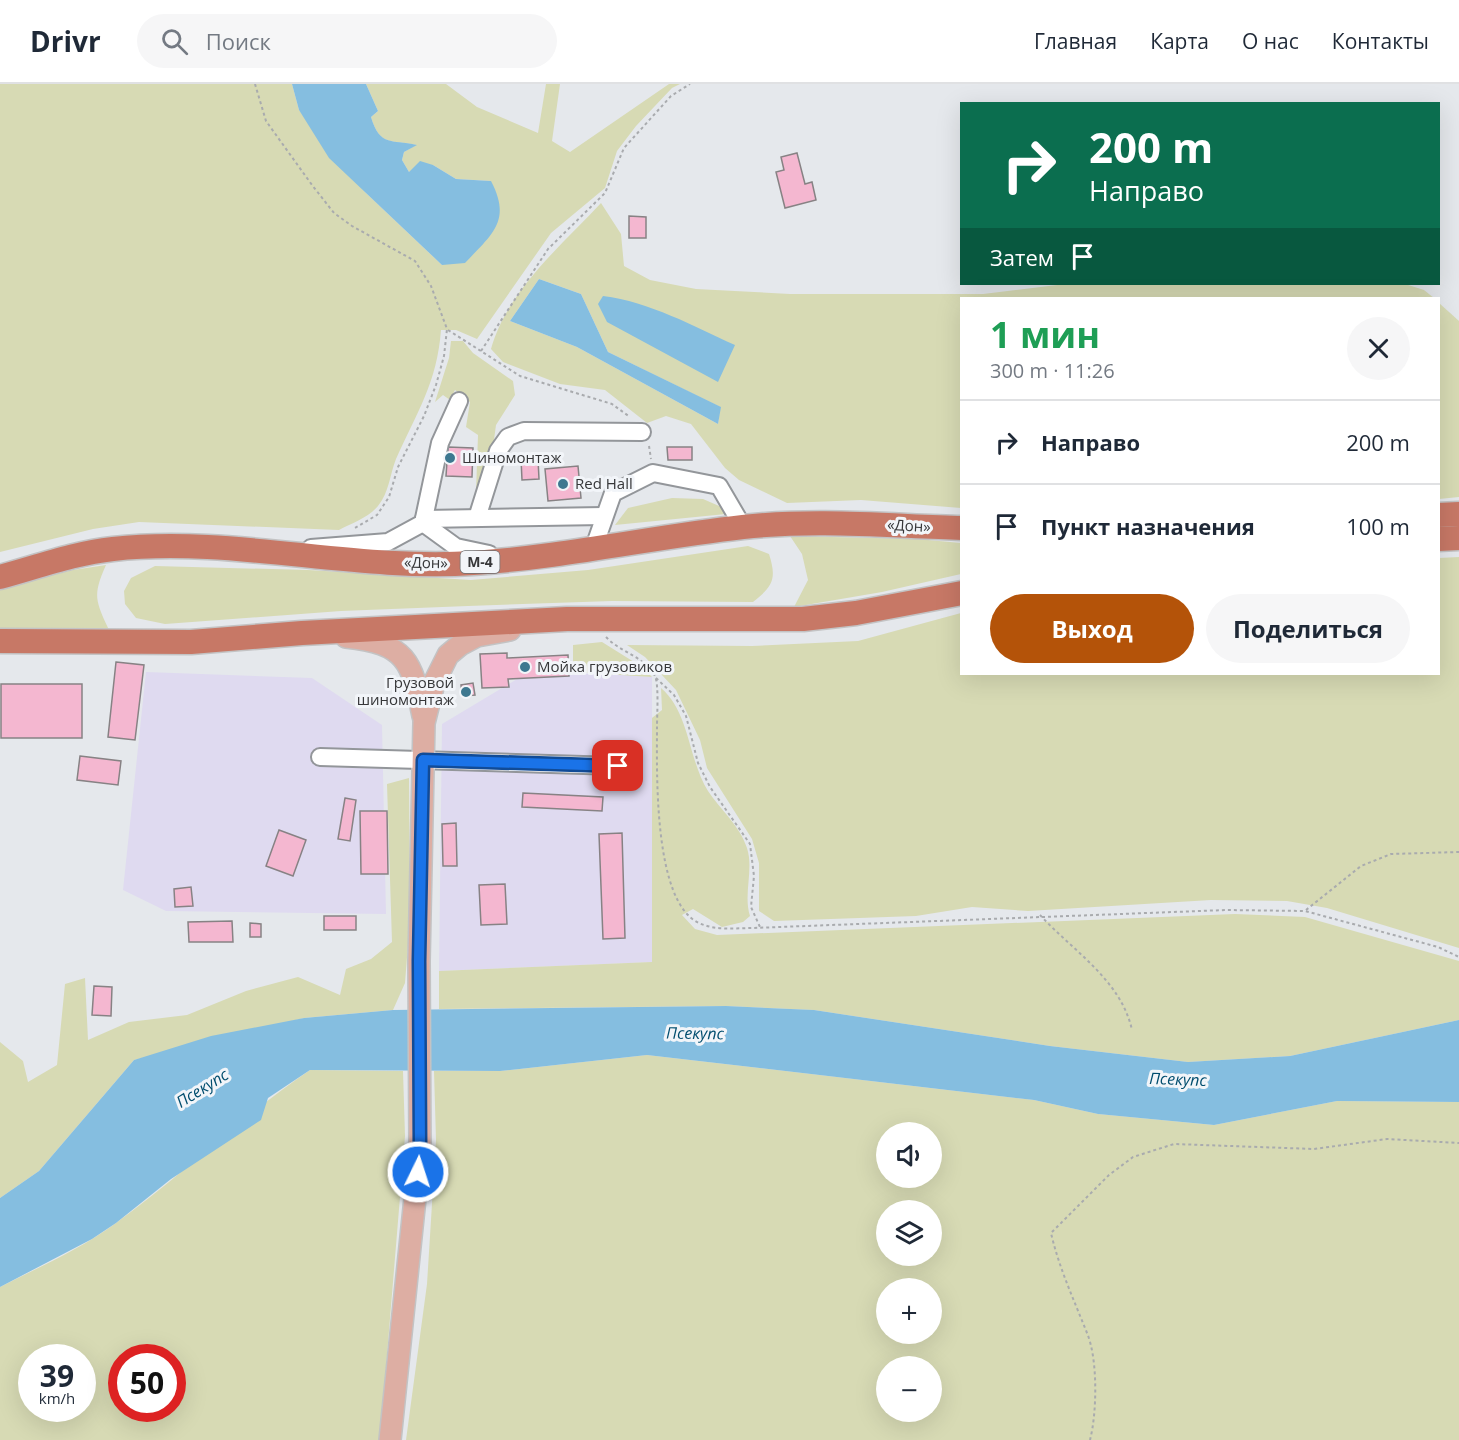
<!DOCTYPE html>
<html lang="ru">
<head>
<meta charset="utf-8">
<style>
  body { margin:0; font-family:"Open Sans",sans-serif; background:#f6f6f7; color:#1f2937; height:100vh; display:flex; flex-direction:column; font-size:22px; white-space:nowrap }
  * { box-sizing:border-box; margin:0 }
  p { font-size:20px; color:#747a83 }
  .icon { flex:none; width:33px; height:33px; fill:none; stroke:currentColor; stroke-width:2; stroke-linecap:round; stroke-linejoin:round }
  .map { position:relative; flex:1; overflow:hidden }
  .sheet { position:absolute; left:960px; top:213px; width:480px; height:378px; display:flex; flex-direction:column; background:#fff; border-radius:0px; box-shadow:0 6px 24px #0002 }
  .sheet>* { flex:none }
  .guide { position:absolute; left:960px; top:18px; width:480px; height:183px; border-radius:0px; box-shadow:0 6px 24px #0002; background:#0b6e4f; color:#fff; overflow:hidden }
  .fabs { position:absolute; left:876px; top:1038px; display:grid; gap:12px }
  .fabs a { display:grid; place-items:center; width:66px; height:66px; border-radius:50%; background:#fff; box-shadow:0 6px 24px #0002; font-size:30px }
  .speed { position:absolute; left:18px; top:1260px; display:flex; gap:12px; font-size:30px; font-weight:700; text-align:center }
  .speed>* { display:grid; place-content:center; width:78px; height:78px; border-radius:50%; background:#fff; box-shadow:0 6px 24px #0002; line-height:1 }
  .speed small { font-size:15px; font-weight:400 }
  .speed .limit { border:9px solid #d22; background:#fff; color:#111 }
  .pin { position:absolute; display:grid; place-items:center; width:51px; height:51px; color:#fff; margin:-26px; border-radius:12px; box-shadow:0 3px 9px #0006 }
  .me { position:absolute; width:66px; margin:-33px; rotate:4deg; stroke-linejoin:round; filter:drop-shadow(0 0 4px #0008) }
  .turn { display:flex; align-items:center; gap:21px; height:126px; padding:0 30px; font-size:27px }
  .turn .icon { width:78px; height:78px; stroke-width:2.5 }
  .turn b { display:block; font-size:42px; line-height:51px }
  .then { display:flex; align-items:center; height:57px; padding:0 30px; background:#0003; gap:12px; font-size:22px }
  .round { display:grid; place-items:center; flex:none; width:63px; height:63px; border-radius:32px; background:#f6f6f7 }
  .overview { display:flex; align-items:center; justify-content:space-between; height:102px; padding:0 30px }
  h1 { font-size:36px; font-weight:700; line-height:45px; color:#1e9e55 }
  .action { display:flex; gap:12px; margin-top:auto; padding:12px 30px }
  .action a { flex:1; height:69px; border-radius:36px; background:#b45309; color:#fff; font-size:24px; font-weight:700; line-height:69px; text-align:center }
  .action a+a { background:#f6f6f7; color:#1f2937 }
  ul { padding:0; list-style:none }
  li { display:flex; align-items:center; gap:18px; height:84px; padding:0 30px; border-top:2px solid #e0e1e3 }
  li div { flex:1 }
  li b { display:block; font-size:22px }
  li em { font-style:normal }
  header { display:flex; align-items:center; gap:36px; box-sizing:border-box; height:84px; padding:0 30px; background:#fff; border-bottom:2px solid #e0e1e3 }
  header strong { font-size:28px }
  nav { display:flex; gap:33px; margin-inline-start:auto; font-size:21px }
  .search { width:420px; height:54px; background:#f6f6f7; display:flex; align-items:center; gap:15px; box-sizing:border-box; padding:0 21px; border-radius:33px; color:#747a83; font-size:22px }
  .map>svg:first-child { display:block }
  .industrial { fill:#dfdaf0 }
  .green { fill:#d7dab4; fill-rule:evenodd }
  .water { fill:#85bee0 }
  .building { fill:#f4b7d0; stroke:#878284; stroke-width:1.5 }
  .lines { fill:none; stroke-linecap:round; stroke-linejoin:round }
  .minor-casing { stroke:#93969a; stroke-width:20 }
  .major-casing { stroke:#c3c3c4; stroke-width:24 }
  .highway-casing { stroke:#c3c3c4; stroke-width:27 }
  .path { stroke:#a9abae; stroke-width:2; stroke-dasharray:3 3; stroke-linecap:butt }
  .minor { stroke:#fff; stroke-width:16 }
  .major { stroke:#ddaea3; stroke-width:21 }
  .highway { stroke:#c77866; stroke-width:24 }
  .route-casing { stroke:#114b97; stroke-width:15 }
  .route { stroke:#1a73e8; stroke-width:10 }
  .poi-dot { fill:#3d7890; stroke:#f2f5f9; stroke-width:2 }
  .labels { text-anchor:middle; stroke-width:6; stroke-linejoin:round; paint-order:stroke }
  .shield { fill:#f2f5f9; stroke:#6e7073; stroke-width:1.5 }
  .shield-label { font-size:14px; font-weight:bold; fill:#363739 }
  .poi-label { font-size:15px; fill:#363739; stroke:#f2f5f9; text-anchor:start }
  .street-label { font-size:15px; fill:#363739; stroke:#f2f5f9 }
  .water-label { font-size:16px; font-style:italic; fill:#004d6e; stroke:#f2f5f9 }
</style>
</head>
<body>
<header>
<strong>Drivr</strong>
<div class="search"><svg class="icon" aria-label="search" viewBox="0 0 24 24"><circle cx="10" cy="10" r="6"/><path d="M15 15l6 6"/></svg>Поиск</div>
<nav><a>Главная</a><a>Карта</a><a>О нас</a><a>Контакты</a></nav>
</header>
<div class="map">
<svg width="1459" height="1356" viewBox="0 0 1459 1356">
  <rect width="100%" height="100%" fill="#e5e8ec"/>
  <g class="industrial">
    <path d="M534 585 652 593V878L439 887 442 640Z"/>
    <path d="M146 588 312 594 382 641 386 830 166 827 123 806Z"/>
  </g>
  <g class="green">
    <path d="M0 0H292L299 26 365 108 442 181 491 97 456 95 433 81 409 88 402 76 404 68 416 61C390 55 380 63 371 33L378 27 366 0H446L477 23 538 49 546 0H560L552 57 570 68 669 0H680L672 4 636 42 617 67 605 104 551 149 477 255 456 246H441C437 299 417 328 396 375 390 390 389 409 378 422 368 434 352 439 339 446L139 438 93 445 0 468Z"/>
    <path d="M601 119 621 150 624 182 650 196 696 205 790 210H983L1057 201 1099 200H1405L1424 206 1434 214H962L961 424 861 416 787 419 739 396 725 384 691 340 666 332 647 339 605 306 560 300 503 278 491 265C507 207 561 162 601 119ZM539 195 581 210 608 268 720 323 718 340 577 263 510 237Z"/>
    <path d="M1439 219 1459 237V413L1439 415Z"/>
    <path d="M451 257H463L473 269 513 297 515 311 496 341 487 407 476 408 478 351 466 343 470 318 455 306 450 316 443 311 435 318 449 274Z"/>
    <path d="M672 414 703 415 726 425V430L615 441 628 424Z"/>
    <path d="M790 452 917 455 961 459V490L882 508 794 523 808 496 802 470Z"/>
    <path d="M748 462 769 470C777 495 773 502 753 518L612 517 468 522 341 527 165 540 136 534 125 520 124 507 131 494 155 482 308 486 471 496 588 486Z"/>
    <path d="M1459 473V864L1327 824 1287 817 1211 816 1028 827 972 823 916 832 774 837 759 827V779L752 755 707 684 700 656 676 606 645 573 627 561 752 562 858 557 961 529 962 590H1438L1439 474Z"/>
    <path d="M106 481C92 512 96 517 109 546L0 547V504L73 486Z"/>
    <path d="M602 558 642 583 652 593 573 588V561Z"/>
    <path d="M661 604C690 629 688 675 708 707 720 725 740 742 747 764 754 786 743 810 750 832L743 838 722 843 693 825 682 831 695 845 717 851 1235 830 1305 833 1459 877V936L1290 972 1188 978 1050 962 814 926 726 922 439 925V887L652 878V634L662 626Z"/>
    <path d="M409 694 410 835 405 899 393 926 304 934 134 976 39 1087 0 1114V958L23 977 28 998 57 981 65 900 85 894 88 956 129 938 187 931 246 907 298 893 340 911 346 885 371 875 392 858 387 700Z"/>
    <path d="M647 971 1034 1016 1098 1030 1214 1041 1337 1017 1459 1018V1356H406L427 1200 436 1056 434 987H500ZM886 1048H932V1094H886ZM886 1126H932V1172H886ZM886 1204H932V1250H886ZM886 1282H932V1328H886Z"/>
    <path d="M310 986 403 987 405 1052 380 1356H0V1203C39 1183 81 1165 116 1139 183 1091 242 1032 310 986ZM32 1274H82V1324H32ZM122 1274H172V1324H122Z"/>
  </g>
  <g class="water">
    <path d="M292 0H366L378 27 371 33C380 63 391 55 417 61L404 68 402 76 409 88 420 77 433 81 456 95 491 97C512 137 492 150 465 179L442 181 329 74 299 26Z"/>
    <path d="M539 195 581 210 608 268 721 323 718 340 577 263 510 237Z"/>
    <path d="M603 212C650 218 693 242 735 261L718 298 607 238 598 220Z"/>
    <path d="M726 922 814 926 1050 962 1188 978 1290 972 1459 936V1018L1337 1017 1214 1041 1098 1030 1034 1016 647 971 500 987 310 986 268 1014 261 1036 171 1095 116 1139 92 1155 0 1203V1114L39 1087 134 976 211 952 304 934 393 926Z"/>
  </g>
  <g class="building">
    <path d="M797 69 805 100 812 98 816 116 785 124 776 88 784 86 781 73Z"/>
    <path d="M629 132 646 133V154H629Z"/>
    <path d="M448 363 473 364 472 393 446 392Z"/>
    <path d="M667 363H692V376H668Z"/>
    <path d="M530 373 538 375 539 395 522 396 521 375Z"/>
    <path d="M578 382 581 414 548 417 545 385Z"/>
    <path d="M507 569V574L568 571 569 592 508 595 509 603 482 604 480 570Z"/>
    <path d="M116 578 144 581 135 656 108 653Z"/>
    <path d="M473 599 475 611 462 612 461 601Z"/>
    <rect x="1" y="600" width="81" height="54"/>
    <path d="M80 672 121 677 118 701 77 696Z"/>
    <path d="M523 709 603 713 602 727 522 723Z"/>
    <path d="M345 714 356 716 350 757 338 755Z"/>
    <path d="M360 727H387L388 790H361Z"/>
    <path d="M456 739 457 782H443L442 740Z"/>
    <path d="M279 746 306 756 293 792 266 782Z"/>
    <path d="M622 749 625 854 603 855 599 750Z"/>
    <path d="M505 800 507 840 481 841 479 801Z"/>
    <path d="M191 803 193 822 175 823 174 805Z"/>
    <rect x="324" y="832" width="32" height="14"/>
    <path d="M232 837 233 858H189L188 838Z"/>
    <path d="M250 839 261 840V853H250Z"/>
    <path d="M94 902 112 903 111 932 92 931Z"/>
  </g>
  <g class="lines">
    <defs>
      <g id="minor">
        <path d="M477 434 498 367 508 353 524 347 642 348"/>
        <path d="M424 435 604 432"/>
        <path d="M423 439 456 463 489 470"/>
        <path d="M311 464 388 458 423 439 440 359 459 317"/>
        <path d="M593 466 613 409 653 389 719 402 743 443"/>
        <path d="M320 673 617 682"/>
      </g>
      <g id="major">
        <path d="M346 553C406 559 412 577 423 632"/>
        <path d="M390 1356 420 1066 419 877 424 639 434 599 448 571 460 561 477 552 510 546"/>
      </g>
      <g id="highway">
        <path d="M1438 431 1459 430"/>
        <path d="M1438 455 1459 454"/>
        <path d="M0 493C37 483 75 469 113 465 232 452 354 487 473 479 564 473 653 453 743 443 816 435 889 442 962 444"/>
        <path d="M0 557 191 558 302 549 567 535H803L856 529 962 509"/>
      </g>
    </defs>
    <use href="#minor" class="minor-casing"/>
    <use href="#major" class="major-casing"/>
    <use href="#highway" class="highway-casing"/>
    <g class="path">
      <path d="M255 0 266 37 312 101 334 129 352 142 415 177 431 202 447 245 444 272 436 301 424 332 398 383 389 413 377 431 353 445"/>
      <path d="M448 246 520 292 612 320 630 333"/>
      <path d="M481 267 548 165 605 109 624 64 671 12 690 0"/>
      <path d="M649 362 651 375"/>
      <path d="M606 553C621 569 644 572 655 592 659 601 657 631 657 642 657 688 653 818 699 839 716 847 735 844 753 844L1226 826 1305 827 1438 863 1459 873"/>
      <path d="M656 594 674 611 686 632 698 679 710 703 750 760 754 792 751 823 760 843"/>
      <path d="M1306 826 1361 782 1391 770 1459 768"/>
      <path d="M1040 831C1073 867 1121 896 1132 946"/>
      <path d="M1090 1356C1097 1329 1098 1275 1087 1249 1074 1216 1059 1184 1051 1149L1109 1091 1133 1073 1174 1060 1314 1065 1387 1055 1459 1059"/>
    </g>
    <use href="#minor" class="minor"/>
    <use href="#major" class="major"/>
    <use href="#highway" class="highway"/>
  </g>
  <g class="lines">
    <defs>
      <path id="route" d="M418 1088 420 1066 419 877 423 676 618 682"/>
    </defs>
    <use href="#route" class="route-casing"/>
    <use href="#route" class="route"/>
  </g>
  <g class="poi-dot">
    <circle cx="450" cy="374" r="6"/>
    <circle cx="563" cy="400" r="6"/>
    <circle cx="525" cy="583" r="6"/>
    <circle cx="466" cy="608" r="6"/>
  </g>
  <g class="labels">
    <rect class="shield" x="460.5" y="467" width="39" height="22" rx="4.5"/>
    <g class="shield-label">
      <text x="480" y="483">М-4</text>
    </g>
    <g class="poi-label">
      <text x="462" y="379">Шиномонтаж</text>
      <text x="575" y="405">Red Hall</text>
      <text x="537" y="588">Мойка грузовиков</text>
      <text x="454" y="604" text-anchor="end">Грузовой<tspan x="454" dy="17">шиномонтаж</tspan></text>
    </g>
    <g class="street-label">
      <text transform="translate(909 442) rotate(3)" y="5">«Дон»</text>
      <text transform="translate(426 479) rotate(1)" y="5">«Дон»</text>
    </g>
    <g class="water-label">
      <text transform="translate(695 949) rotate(1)" y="6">Псекупс</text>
      <text transform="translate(1178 995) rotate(2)" y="6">Псекупс</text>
      <text transform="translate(202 1004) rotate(-32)" y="6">Псекупс</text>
    </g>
  </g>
</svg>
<div class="fabs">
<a><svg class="icon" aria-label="sound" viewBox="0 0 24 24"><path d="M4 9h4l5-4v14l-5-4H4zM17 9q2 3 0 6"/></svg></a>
<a><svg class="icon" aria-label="layers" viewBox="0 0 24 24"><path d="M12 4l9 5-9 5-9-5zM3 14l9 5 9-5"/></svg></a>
<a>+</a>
<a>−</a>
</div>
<div class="speed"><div>39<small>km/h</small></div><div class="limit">50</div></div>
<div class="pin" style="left:618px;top:682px;background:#d93025"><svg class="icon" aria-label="arrive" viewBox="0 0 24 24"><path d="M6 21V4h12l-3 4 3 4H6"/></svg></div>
<svg class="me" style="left:418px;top:1088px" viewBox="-20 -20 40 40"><circle r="17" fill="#1a73e8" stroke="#fff" stroke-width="3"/><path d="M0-11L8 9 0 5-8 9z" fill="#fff"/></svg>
<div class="guide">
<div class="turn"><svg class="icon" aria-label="right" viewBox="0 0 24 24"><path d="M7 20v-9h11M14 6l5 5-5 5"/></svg><div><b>200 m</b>Направо</div></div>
<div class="then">Затем<svg class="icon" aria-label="arrive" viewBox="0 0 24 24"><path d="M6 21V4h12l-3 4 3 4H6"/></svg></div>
</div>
<section class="sheet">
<div class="overview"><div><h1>1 мин</h1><p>300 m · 11:26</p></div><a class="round"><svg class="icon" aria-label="close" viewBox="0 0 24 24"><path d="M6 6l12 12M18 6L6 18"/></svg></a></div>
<ul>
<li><svg class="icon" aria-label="right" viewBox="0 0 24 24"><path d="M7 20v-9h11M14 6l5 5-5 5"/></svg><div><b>Направо</b></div><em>200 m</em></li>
<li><svg class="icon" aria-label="arrive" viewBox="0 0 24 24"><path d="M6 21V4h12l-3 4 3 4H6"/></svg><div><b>Пункт назначения</b></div><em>100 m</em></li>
</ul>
<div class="action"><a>Выход</a><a>Поделиться</a></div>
</section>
</div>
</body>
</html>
